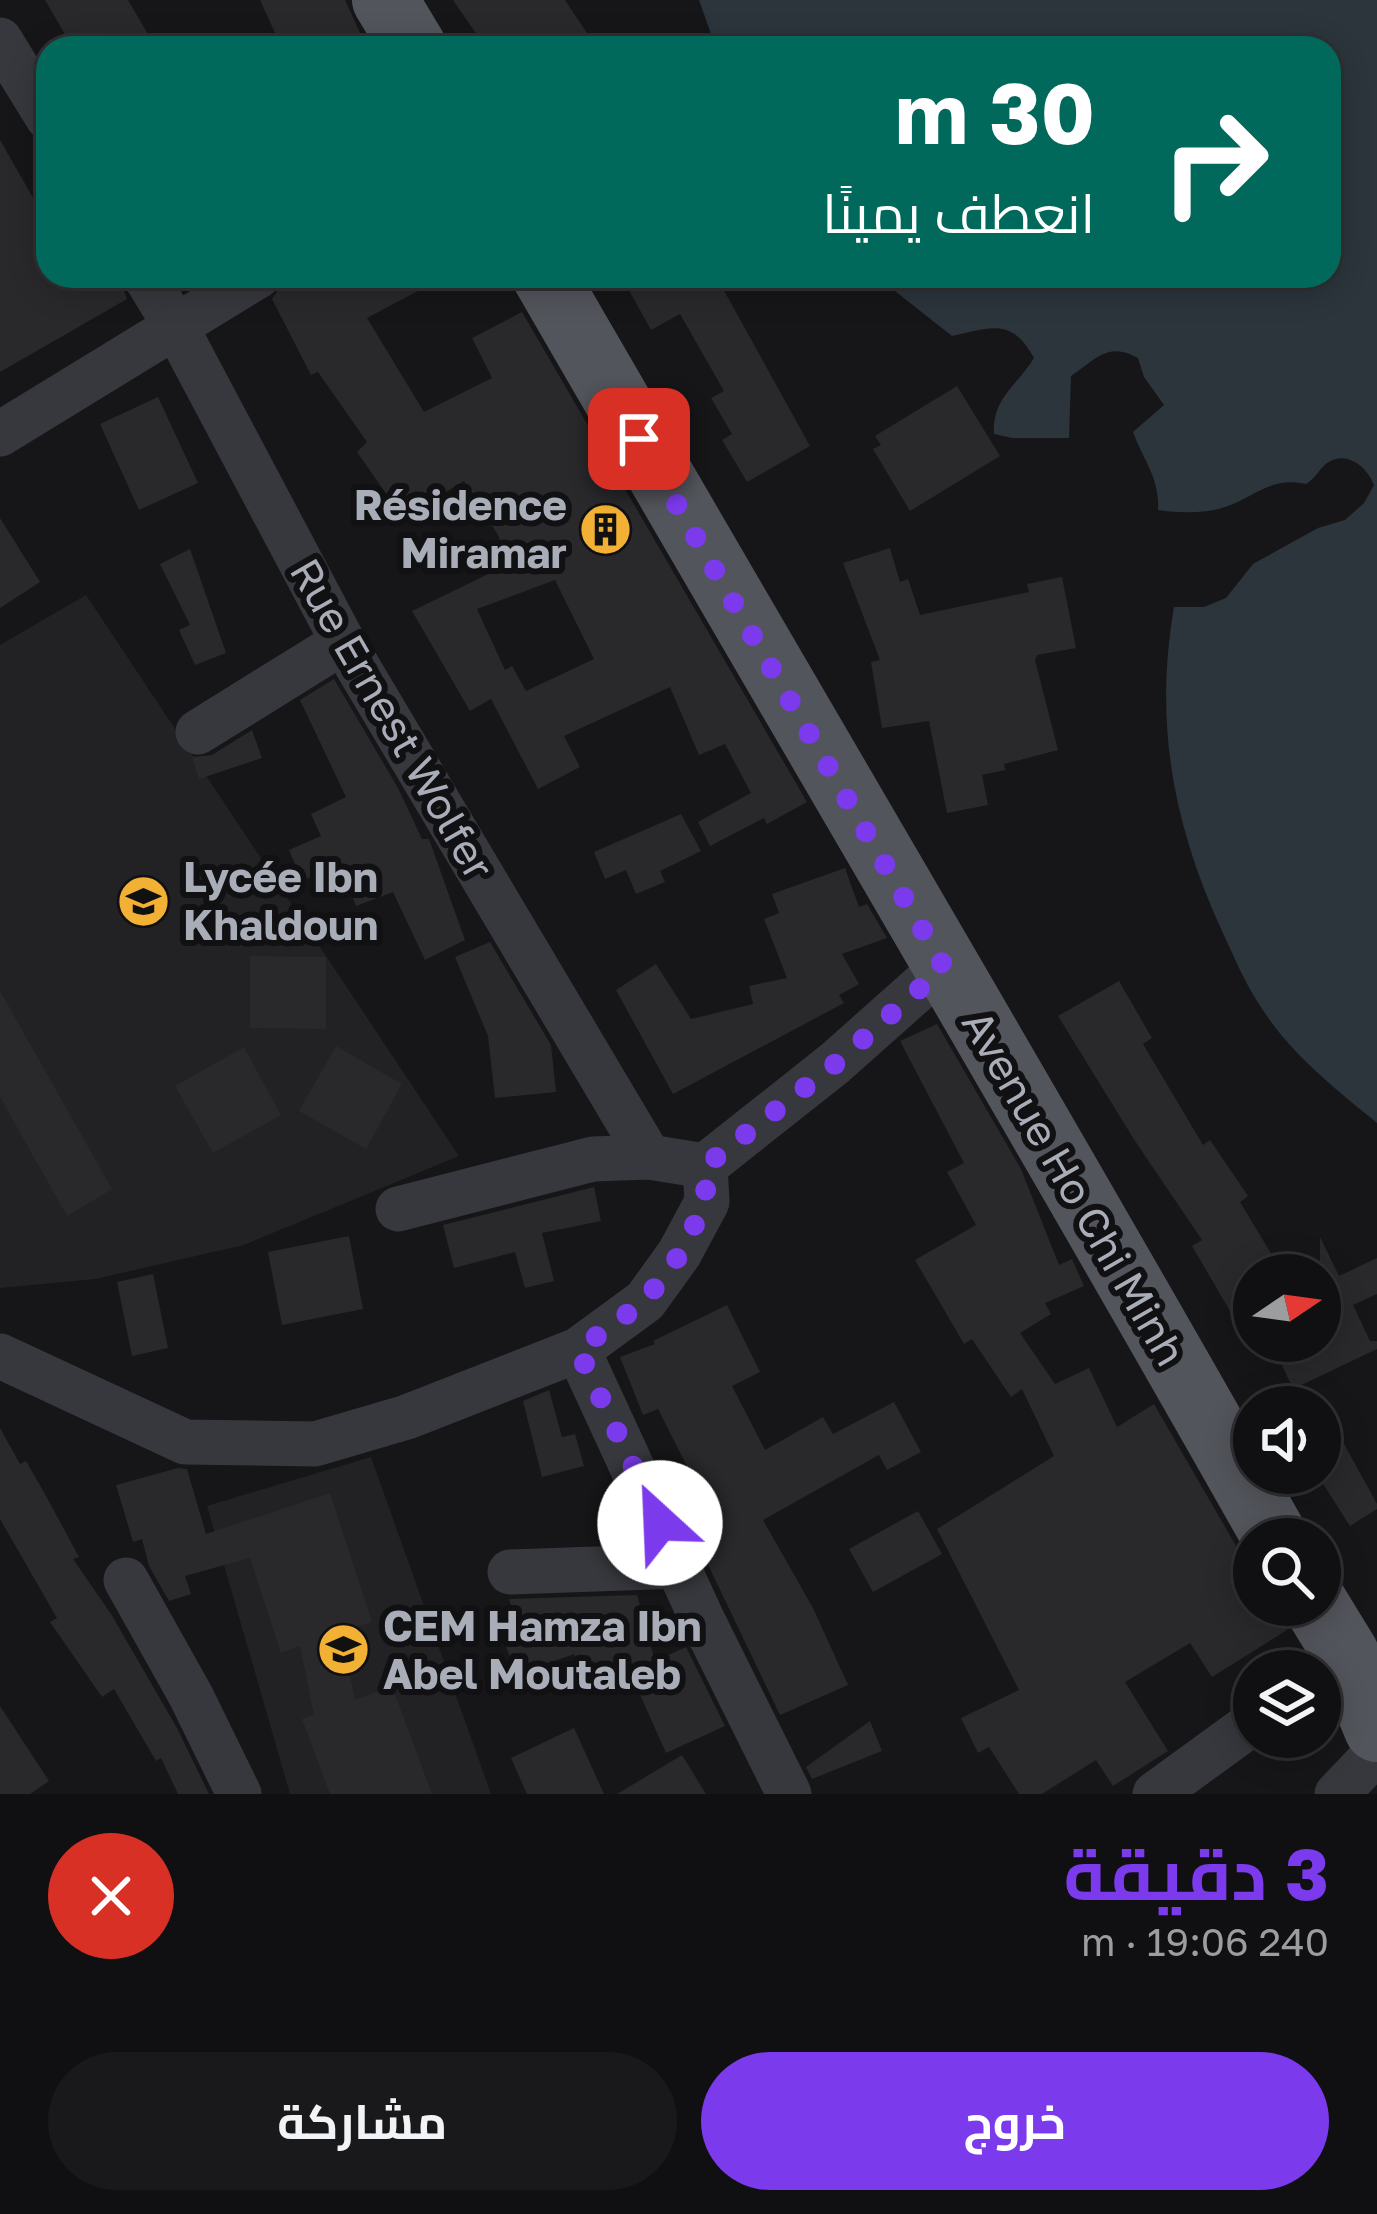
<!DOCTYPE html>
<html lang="ar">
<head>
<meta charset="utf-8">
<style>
  body { margin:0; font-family:"Golos Text",Cairo,sans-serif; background:#19191b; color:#f1f3f6; direction:rtl; height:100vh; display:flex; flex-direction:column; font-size:45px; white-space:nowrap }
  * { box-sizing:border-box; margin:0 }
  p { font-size:39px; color:#9c9d9f }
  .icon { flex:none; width:66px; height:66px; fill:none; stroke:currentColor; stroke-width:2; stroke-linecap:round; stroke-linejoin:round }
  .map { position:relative; height:1794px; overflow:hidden; direction:ltr }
  .panel { display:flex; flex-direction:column; background:#101012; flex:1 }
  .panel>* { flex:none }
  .banner { position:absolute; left:36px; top:36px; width:1305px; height:252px; border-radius:36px; box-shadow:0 6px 30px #0003,0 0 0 3px #303032; direction:rtl; background:#00695c; color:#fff; overflow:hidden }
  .needle { width:78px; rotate:77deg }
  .fabs { position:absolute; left:1233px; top:1254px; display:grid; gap:24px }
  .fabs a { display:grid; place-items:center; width:108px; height:108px; border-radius:50%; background:#101012; box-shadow:0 6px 30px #0003,0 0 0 3px #303032; font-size:60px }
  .pin { position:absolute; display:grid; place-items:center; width:102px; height:102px; color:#fff; margin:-51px; border-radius:24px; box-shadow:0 6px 18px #0006 }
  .me { position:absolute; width:132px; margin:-66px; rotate:335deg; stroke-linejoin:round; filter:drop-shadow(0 0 9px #0008) }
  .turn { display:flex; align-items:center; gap:42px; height:252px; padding:0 48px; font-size:54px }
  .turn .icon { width:156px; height:156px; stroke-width:2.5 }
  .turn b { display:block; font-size:84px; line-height:102px }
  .round { display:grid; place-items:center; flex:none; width:126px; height:126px; border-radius:63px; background:#19191b }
  .overview { display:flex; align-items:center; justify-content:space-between; height:204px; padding:0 48px }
  h1 { font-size:72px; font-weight:700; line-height:90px; color:#7c3aed }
  .button { display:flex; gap:24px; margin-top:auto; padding:24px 48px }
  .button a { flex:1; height:138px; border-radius:72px; background:#7c3aed; color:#fff; font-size:48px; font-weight:700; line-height:138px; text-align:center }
  .button a+a { background:#19191b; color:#f1f3f6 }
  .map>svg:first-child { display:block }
  .built { fill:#222225 }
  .water { fill:#2c353c }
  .building { fill:#29292c; fill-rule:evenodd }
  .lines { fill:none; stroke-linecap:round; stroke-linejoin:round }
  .street { stroke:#37383d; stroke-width:45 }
  .primary { stroke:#53555c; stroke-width:66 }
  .route { stroke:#7c3aed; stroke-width:21; stroke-dasharray:0 37.8 }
  .labels { text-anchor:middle; stroke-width:12; stroke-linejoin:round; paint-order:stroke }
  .poi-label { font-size:42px; font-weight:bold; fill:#a8adb8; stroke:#111113; text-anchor:start }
  .street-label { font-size:42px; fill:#a8adb8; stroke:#111113 }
</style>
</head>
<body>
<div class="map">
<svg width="1377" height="1794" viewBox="0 0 1377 1794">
  <rect width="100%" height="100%" fill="#161618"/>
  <g class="built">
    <path d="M86 595 459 1156 244 1245 95 1279 0 1288V645Z"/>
    <path d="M371 1457 491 1794H290L207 1506Z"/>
  </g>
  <path class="water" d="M699 0H1377V1123C1337 1090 1294 1057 1265 1013 1247 988 1235 959 1222 931 1173 824 1154 724 1174 607H1204L1226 598 1253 564 1318 528 1345 520 1364 503 1374 485C1368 468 1347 449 1327 463 1319 469 1316 478 1306 484 1272 476 1256 496 1225 507 1205 514 1179 513 1158 510 1160 478 1143 460 1133 432L1164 405 1144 377 1138 358C1108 341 1096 359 1071 376L1069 438H1012L994 434C992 398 1017 386 1034 358 1012 318 992 327 952 336L876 276H1329V48H716Z"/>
  <g class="building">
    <path d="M45 0H128L156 48H73Z"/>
    <path d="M260 0H345L367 48H282Z"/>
    <path d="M453 0H565L597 48H486Z"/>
    <path d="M0 140 48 224V276H118L127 299 0 372Z"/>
    <path d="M292 276H446L367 318 424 412 492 378 472 338 522 312 807 802 767 824 764 818 710 846 698 822 751 793 725 744 699 755 670 687 564 736 580 767 538 789 491 699 470 711 412 611 509 564 498 535 464 481 403 518 357 452 367 442 318 372 311 375 272 299 284 280ZM555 580 594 659 526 691 512 666 505 670 477 609Z"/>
    <path d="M621 276H716L810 446 747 482 722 440 732 434 711 398 724 391 680 314 651 330Z"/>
    <path d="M957 386 1000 456 910 511 873 449 881 445 875 436Z"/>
    <path d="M158 397 198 483 139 510 100 424Z"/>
    <path d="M0 518 40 582 0 608Z"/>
    <path d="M890 548 900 582 908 579 920 615 1029 592 1027 584 1062 577 1076 648 1037 655 1035 660 1058 750 1004 764 1005 770 982 775 988 805 947 813 929 721 882 728 871 662 880 660 843 563Z"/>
    <path d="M190 549 226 653 195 665 179 630 190 625 160 564Z"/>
    <path d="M334 679 398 788 422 839H429L465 940 425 960 393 892 356 906 341 863 302 881 289 850 321 836 311 814 346 797 300 700Z"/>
    <path d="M252 730 262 758 199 779 192 757 212 755Z"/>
    <path d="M681 814 701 851 660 871 665 882 636 894 626 870 605 879 594 852Z"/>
    <path d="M845 868 859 907 867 904 887 938 842 954 859 984 839 995 844 1003 673 1094 616 990 656 964 691 1019 753 1004 749 986 787 978 764 919 779 913 772 894Z"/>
    <path d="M490 942 551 1045 556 1092 495 1098 488 1036 455 957Z"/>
    <path d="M250 956 326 957V1029L250 1028Z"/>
    <path d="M1119 981 1152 1038 1143 1044 1203 1145 1210 1140 1248 1196 1240 1202 1284 1275H1254V1352L1192 1246 1202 1240 1135 1141 1058 1016Z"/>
    <path d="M0 991 112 1189 67 1216 0 1097Z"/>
    <path d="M937 1024 1021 1169 1059 1265 1072 1259 1084 1286 1045 1303 1051 1314 1020 1333 1055 1384 1089 1368 1117 1427 1154 1404 1243 1558 1254 1568V1605H1279L1287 1630 1212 1677 1190 1643 1125 1682 1168 1751 1113 1786 1096 1760 1042 1794H1019L989 1747 978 1753 961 1718 1019 1690 937 1529 1054 1456 1022 1389 1011 1397 972 1339 964 1344 915 1260 976 1225 947 1172 964 1163 900 1041Z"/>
    <path d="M336 1046 402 1084 366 1149 299 1111Z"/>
    <path d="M244 1047 281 1115 213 1153 175 1086Z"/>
    <path d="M594 1187 601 1221 542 1233 554 1281 525 1288 515 1252 454 1268 443 1225Z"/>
    <path d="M349 1236 363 1309 282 1325 268 1252Z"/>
    <path d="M1320 1237 1339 1276 1377 1258V1294L1353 1305 1370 1341H1377V1349L1293 1389 1271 1341H1320Z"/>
    <path d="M153 1274 168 1348 132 1356 117 1282Z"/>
    <path d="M727 1305 760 1372 732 1386 765 1450 823 1417 833 1434 894 1402 921 1452 887 1470 879 1455 763 1520 813 1608 848 1685 780 1715 678 1502 699 1490 658 1409 643 1415 620 1357 655 1344 653 1341Z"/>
    <path d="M549 1390 562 1437 575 1434 584 1466 542 1477 523 1401Z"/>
    <path d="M1320 1400 1377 1504V1509L1350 1526 1320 1479Z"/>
    <path d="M0 1428 20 1464 26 1461 46 1496 79 1557 73 1559 111 1614 177 1728 209 1794H178L161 1758 156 1761 114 1689 102 1697 50 1622 57 1618 0 1519Z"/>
    <path d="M178 1468 187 1469 206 1534 330 1493 372 1622 341 1633 355 1700 392 1686 432 1794H330L302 1719 314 1715 300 1646 281 1653 250 1558 185 1576 191 1594 169 1601 149 1566 142 1539 133 1542 116 1485Z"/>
    <path d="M918 1511 942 1554 873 1592 849 1549Z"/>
    <path d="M637 1595 655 1661 686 1647 725 1726 666 1753 626 1663 580 1675 574 1654 516 1675 495 1614 512 1608 509 1599Z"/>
    <path d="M0 1706 49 1781 30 1794H0Z"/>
    <path d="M870 1721 882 1751 812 1779 806 1767Z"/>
    <path d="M574 1728 604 1794H527L511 1758Z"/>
    <path d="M682 1755 706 1794H617Z"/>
  </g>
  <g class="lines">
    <g class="street">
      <path d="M0 40 48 118"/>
      <path d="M145 276 175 325 343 642 649 1157"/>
      <path d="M0 434 258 276"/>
      <path d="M198 732 343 642"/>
      <path d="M705 1166 707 1202 679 1254 645 1301 578 1350 702 1619 789 1794"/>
      <path d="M398 1209 593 1159 649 1157 705 1166 835 1063 944 966"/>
      <path d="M0 1356 185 1442 315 1444 407 1417 578 1350"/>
      <path d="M510 1572 681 1566"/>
      <path d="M126 1580 191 1696 239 1794"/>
      <path d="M1155 1794 1254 1722"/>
      <path d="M1337 1794 1377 1752"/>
    </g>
    <g class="primary">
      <path d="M385 0 414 48"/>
      <path d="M545 276C788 697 1037 1116 1276 1539"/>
      <path d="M1316 1605 1346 1654 1377 1729"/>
    </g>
  </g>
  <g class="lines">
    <path class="route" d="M639 439 944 967 835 1064 705 1166 706 1202 680 1254 645 1301 578 1350 660 1523"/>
  </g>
  <defs>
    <symbol id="building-disc" viewBox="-11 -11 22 22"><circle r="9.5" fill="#f2b134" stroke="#111113"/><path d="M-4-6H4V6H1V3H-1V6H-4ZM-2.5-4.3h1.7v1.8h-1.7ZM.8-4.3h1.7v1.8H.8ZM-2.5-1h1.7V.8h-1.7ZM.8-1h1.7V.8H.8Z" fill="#111"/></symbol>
    <symbol id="school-disc" viewBox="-11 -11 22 22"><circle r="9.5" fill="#f2b134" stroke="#111113"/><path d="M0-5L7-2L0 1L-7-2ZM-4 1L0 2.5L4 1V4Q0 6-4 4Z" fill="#111"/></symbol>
  </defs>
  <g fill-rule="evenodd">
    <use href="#building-disc" x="576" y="500" width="59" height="59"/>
    <use href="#school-disc" x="114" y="872" width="59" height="59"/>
    <use href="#school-disc" x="314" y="1620" width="59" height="59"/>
  </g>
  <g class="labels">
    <g class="poi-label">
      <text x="567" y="520" text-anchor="end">Résidence<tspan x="567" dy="48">Miramar</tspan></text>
      <text x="183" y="892">Lycée Ibn<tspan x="183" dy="48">Khaldoun</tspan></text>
      <text x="383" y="1641">CEM Hamza Ibn<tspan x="383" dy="48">Abel Moutaleb</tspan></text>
    </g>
    <g class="street-label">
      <text transform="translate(392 719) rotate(60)" y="15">Rue Ernest Wolfer</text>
      <text transform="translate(1074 1188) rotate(60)" y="15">Avenue Ho Chi Minh</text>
    </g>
  </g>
</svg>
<div class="fabs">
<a><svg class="needle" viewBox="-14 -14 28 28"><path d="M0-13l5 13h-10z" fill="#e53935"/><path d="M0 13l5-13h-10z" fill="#9c9d9f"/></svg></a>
<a><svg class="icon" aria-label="sound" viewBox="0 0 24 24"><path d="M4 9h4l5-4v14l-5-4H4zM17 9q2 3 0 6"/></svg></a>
<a><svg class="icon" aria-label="search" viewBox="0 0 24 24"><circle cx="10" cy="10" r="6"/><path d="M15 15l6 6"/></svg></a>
<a><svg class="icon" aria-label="layers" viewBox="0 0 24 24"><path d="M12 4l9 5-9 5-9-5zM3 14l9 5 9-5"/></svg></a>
</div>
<div class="pin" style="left:639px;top:439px;background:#d93025"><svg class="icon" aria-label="arrive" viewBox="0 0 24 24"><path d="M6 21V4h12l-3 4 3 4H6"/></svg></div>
<svg class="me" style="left:660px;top:1523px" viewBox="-20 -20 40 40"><circle r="19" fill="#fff"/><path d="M0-13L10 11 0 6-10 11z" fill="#7c3aed"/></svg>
<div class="banner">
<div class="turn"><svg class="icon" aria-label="right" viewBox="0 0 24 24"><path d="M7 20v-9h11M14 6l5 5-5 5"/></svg><div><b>30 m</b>انعطف يمينًا</div></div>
</div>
</div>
<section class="panel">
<div class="overview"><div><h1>3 دقيقة</h1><p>240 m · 19:06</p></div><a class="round" style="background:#d93025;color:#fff"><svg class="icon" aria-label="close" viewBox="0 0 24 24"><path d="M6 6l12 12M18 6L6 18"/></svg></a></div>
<div class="button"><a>خروج</a><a>مشاركة</a></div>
</section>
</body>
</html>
